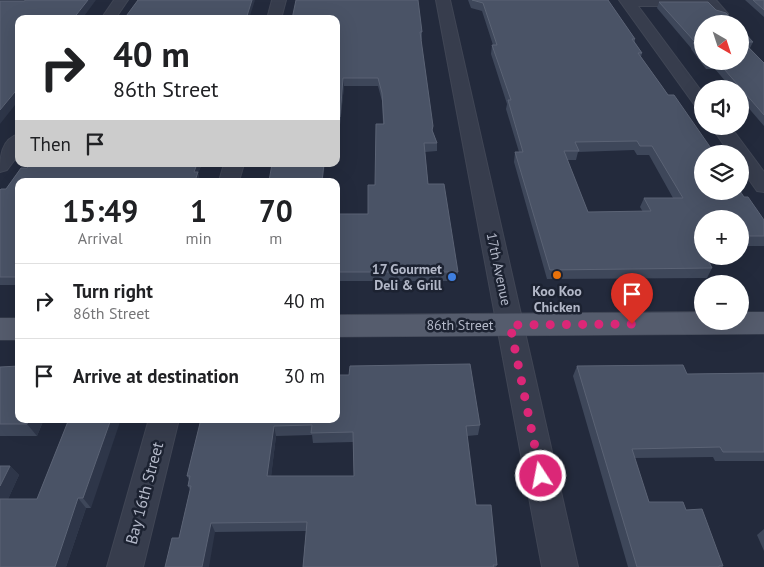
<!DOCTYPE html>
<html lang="en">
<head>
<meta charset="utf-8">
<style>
  body { margin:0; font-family:"PT Sans",sans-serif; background:#f2f2f2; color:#202124; height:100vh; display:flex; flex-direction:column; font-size:19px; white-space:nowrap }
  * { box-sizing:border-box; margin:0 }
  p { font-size:16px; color:#757577 }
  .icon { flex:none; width:28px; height:28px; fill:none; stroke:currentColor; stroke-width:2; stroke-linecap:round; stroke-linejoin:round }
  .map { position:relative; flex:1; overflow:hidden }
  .details { position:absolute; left:15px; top:178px; width:325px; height:245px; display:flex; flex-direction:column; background:#fff; border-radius:10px; box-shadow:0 5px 20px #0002 }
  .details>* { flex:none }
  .guide { position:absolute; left:15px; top:15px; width:325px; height:152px; border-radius:10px; box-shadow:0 5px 20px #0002; background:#fff; color:#202124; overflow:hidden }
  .needle { width:32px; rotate:141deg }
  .controls { position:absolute; left:694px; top:15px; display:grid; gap:10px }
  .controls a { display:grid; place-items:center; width:55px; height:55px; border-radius:50%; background:#fff; box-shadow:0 5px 20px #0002; font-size:25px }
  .pin { position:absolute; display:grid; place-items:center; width:42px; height:42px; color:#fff; margin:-51px -21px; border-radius:50% 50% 50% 0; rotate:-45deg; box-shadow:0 0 5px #0007 }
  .pin .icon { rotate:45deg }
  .me { position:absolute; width:55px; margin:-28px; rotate:349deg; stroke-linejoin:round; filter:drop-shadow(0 0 4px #0008) }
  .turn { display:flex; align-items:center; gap:18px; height:105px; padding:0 15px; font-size:22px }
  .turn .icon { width:65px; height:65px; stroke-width:2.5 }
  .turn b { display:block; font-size:35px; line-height:42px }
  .then { display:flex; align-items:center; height:48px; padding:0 15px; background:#0003; gap:10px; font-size:19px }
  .eta { display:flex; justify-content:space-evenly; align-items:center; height:85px; text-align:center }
  .eta b { font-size:30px; font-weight:700; line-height:35px }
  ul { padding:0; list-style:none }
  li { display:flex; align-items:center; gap:15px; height:75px; padding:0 15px; border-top:1px solid #e0e0e0 }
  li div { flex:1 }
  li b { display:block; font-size:19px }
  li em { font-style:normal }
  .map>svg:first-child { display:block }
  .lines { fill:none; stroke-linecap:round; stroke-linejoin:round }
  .minor-casing { stroke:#404655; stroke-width:2 }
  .major-casing { stroke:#404655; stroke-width:1 }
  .minor { fill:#373d4d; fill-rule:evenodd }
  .major { fill:#555c6d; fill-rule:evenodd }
  .wall { fill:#3e475a; fill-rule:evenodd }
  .shaded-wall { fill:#2e3649 }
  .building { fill:#4a5366; stroke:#5b6375; fill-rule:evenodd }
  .route { stroke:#db2777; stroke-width:9; stroke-dasharray:0 16.2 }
  .food-dot { fill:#e8710a; stroke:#1c2231; stroke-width:2 }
  .shop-dot { fill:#3f7fe0; stroke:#1c2231; stroke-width:2 }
  .labels { text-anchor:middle; stroke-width:5; stroke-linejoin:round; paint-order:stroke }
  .poi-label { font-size:14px; font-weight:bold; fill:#b3b8c8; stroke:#1c2231; text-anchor:end }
  .street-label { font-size:14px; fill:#b3b8c8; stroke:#1c2231 }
  .near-street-label { font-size:16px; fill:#b3b8c8; stroke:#1c2231 }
</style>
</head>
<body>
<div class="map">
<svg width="764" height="567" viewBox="0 0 764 567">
  <rect width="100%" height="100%" fill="#232a3c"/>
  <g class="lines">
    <defs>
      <g id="minor">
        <path d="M114 0H128L115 19H101Z"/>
        <path d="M272 0H286L281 19H267Z"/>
        <path d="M436 0H450L578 567H542Z"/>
        <path d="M619 0H716L728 14 726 17C716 20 712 13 706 6H638L702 92V108L696 107Z"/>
        <path d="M711 126H730L764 172V192L757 191 740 167V154H730Z"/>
        <path d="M19 134V154L7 170 0 172C0 157 1 139 19 134Z"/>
        <path d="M224 164H244L239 181H219Z"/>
        <path d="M149 419H179L143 567H107Z"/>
      </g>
      <g id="major">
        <path d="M702 312V321H740V312H764V334L336 337V315Z"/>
        <rect x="0" y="318" width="19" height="22"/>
      </g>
    </defs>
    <use href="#minor" class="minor-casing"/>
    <use href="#major" class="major-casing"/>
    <use href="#minor" class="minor"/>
    <use href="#major" class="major"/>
  </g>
  <g class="wall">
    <path d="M468 0H608L635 39V42L642 53 641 57 661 85 744 197 764 220V246H740V219H702V246H700L712 268 707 278 547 279 514 162 515 152H519L506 109 507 104 491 54 492 45H493L482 11 471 8ZM634 150 637 155H649L673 198H644L640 207 643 212H588L567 160H576L578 152Z"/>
    <path d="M745 0H764V17Z"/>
    <path d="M659 2 702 24V61H740V28L753 42 750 48 764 63V126L740 98V89H732L715 69H706L691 49V48L657 8Z"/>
    <path d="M336 19 422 32V40H421L433 132 437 143V151L425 152 428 184 458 272 456 281H336V214H368L375 185 383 124 382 101 378 86H344L340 125H336Z"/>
    <path d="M30 164H202L198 173 200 181H19V285H0V190L1 189H6L21 168H27Z"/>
    <path d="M577 366 687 374 764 373V461H715L713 457 634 458 649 502 686 510 723 566 722 567H628L573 376Z"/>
    <path d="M0 367 19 419H44L37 436H0Z"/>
    <path d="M69 419 91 508H86L66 567H0L10 466 19 475 8 499H37Z"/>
    <path d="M201 419 480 425 478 435 467 436 476 505 497 565 496 567H303L306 531 215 532 179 538 190 490 188 486 189 480 187 476ZM312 435 313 443 353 442 354 476H271L276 436Z"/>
    <path d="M764 529V551L757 535Z"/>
  </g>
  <g class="shaded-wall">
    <path d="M88 0H96L82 19H73Z"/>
    <path d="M252 0H255L249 19H246Z"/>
    <path d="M343 78 344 86 340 125V117Z"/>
    <path d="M19 87V100L0 124V110Z"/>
    <path d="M197 164H202L198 173 200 181H195L194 172Z"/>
    <path d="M324 164H325L323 181H322Z"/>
    <path d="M29 419H44L37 436 27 424Z"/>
    <path d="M111 419H121L91 508 83 498Z"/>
    <path d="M274 426 276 436 270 486 267 476Z"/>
    <path d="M10 466 19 475 4 508 0 505V486Z"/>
    <path d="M78 498 86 508 66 567H55Z"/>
    <path d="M211 523 215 532 209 567H202Z"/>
  </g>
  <g class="building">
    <path d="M26 0H88L73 19H19V87L0 110V1H24Z"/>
    <path d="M138 0H252L246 19H124Z"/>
    <path d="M296 0H418L422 32H420L433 126 432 130 437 143H424L428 184H444L458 272H336V214H368V185H375L376 124H384L382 93 378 78H343L340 117H336V19H292Z"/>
    <path d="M472 0H608L635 39H632L642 53H638L661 85 668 95H674L715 154H702V191H740L744 197H748L764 220V236H740V219H702V237H694L702 251V256H706L712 268 550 270 515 152H523L508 100H511L492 45H497L483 3ZM637 141 640 146H652L683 198H644L651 211 588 212 564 151H579L575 142Z"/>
    <path d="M753 0H764V10Z"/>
    <path d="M659 2H708L716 10 726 13 736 24H702V54L693 43 695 42Z"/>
    <path d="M740 28 753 42H743L764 63V115L718 62H709L708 61H740Z"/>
    <path d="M30 164H197L194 172H198L195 181H19V277H0V190L1 189H6L21 168H27Z"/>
    <path d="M272 164H324L322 181H269Z"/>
    <path d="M470 364 480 425 466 426 476 505H491L497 565H493L494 567H303L307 522 211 523 202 567H165L172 538H179L191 486H188L190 476H187L201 419H336V375H349L350 366ZM312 425 311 433 353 432 354 476H267L274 426Z"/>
    <path d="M683 365 687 374 764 373V452H723L720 447 632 449 649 502H683L686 510 702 509 723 566H719V567H637L577 366Z"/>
    <path d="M19 366V419H29L27 424H0V367Z"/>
    <path d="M69 419H111L83 498H78L55 567H0V499H37Z"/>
    <path d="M0 466H10L0 486Z"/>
  </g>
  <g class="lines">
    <path class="route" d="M541 476 510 325 632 324"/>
  </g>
  <circle class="food-dot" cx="557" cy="275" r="5"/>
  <circle class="shop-dot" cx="452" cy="277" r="5"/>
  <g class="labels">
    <g class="poi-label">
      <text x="442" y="274">17 Gourmet<tspan x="442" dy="16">Deli &amp; Grill</tspan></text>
      <text x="557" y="296" text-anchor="middle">Koo Koo<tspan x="557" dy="16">Chicken</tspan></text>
    </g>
    <g class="street-label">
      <text transform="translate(499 269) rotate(78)" y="5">17th Avenue</text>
      <text x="460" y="330">86th Street</text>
    </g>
    <g class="near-street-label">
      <text transform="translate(144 493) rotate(-75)" y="6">Bay 16th Street</text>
    </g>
  </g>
</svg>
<div class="controls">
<a><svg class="needle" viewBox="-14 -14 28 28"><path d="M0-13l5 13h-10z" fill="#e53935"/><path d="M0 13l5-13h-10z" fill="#757577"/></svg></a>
<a><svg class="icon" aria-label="sound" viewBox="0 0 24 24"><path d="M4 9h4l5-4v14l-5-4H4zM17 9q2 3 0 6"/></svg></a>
<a><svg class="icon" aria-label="layers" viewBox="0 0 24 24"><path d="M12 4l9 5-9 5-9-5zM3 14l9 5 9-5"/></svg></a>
<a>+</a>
<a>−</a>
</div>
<div class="pin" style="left:632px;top:324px;background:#d93025"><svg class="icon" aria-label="arrive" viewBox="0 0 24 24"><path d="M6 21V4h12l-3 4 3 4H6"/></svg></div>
<svg class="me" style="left:541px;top:476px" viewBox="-20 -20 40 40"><circle r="17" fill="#db2777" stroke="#fff" stroke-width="3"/><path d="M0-11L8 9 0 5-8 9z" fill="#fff"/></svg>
<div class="guide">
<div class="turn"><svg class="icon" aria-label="right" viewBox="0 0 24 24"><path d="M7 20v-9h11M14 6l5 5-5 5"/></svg><div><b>40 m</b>86th Street</div></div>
<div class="then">Then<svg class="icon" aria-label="arrive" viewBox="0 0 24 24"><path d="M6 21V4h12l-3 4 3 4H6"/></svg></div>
</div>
<section class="details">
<div class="eta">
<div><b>15:49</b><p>Arrival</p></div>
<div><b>1</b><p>min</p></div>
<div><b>70</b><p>m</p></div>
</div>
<ul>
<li><svg class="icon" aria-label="right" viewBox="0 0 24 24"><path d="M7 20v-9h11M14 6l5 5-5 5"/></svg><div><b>Turn right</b><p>86th Street</p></div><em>40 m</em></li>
<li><svg class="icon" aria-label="arrive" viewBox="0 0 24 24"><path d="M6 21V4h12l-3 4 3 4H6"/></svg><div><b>Arrive at destination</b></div><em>30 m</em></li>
</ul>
</section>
</div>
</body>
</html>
